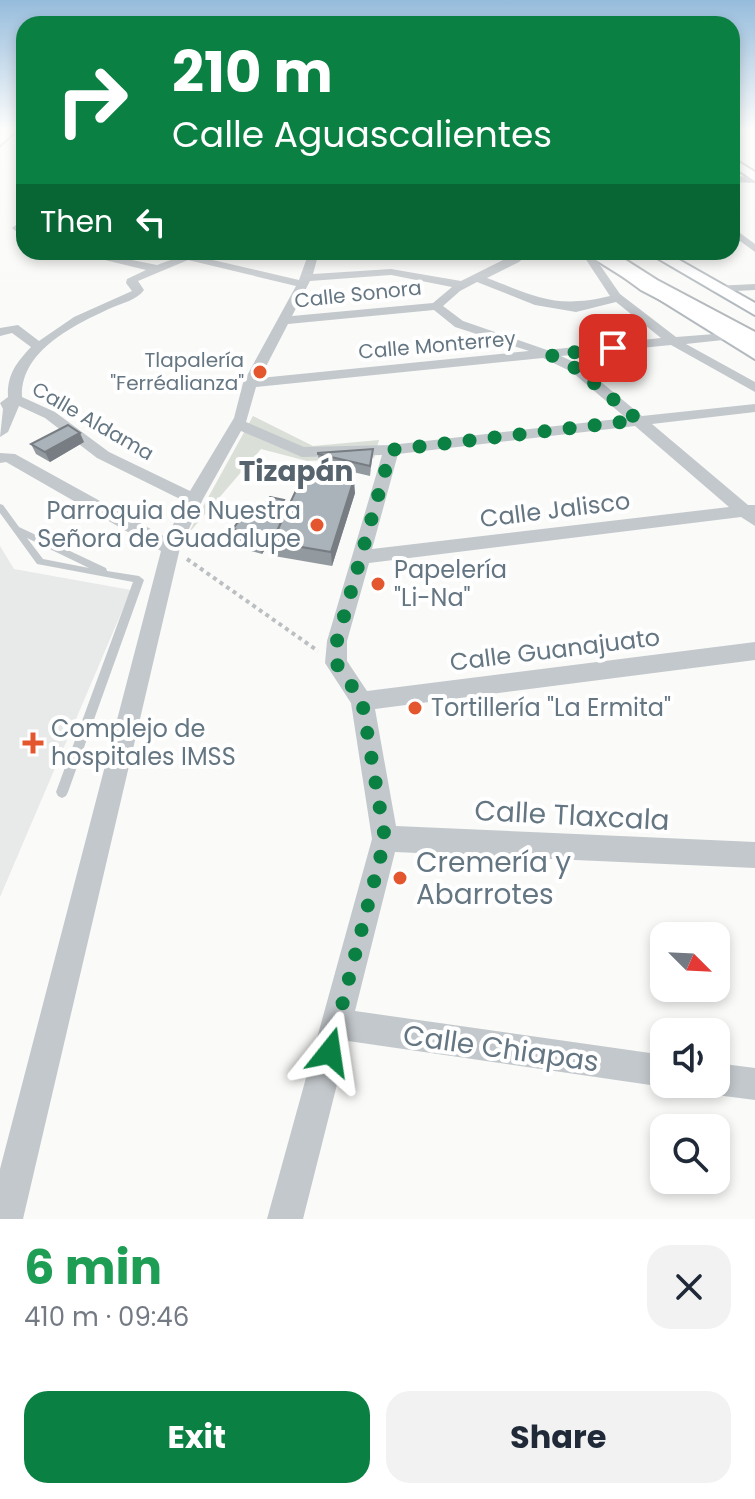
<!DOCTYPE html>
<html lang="en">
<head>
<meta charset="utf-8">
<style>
  body { margin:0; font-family:Poppins,sans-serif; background:#f2f2f3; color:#1f2937; height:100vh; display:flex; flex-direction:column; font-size:30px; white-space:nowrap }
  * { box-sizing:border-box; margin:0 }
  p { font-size:26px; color:#747a83 }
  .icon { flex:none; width:44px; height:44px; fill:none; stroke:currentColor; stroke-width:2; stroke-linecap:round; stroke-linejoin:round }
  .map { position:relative; height:1219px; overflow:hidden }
  .drawer { display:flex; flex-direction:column; background:#fff; flex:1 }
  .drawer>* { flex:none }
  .top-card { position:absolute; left:16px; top:16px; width:724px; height:244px; border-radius:24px; box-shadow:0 4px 12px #0003; background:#0b8043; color:#fff; overflow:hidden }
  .needle { width:52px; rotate:114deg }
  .controls { position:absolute; left:650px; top:922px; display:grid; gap:16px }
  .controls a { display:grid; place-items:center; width:80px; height:80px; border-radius:16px; background:#fff; box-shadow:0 4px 12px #0003; font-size:40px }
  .pin { position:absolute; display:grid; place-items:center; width:68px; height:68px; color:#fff; margin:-34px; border-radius:16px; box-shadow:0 4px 12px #0006 }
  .me { position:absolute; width:88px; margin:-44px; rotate:15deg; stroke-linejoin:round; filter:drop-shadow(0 0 6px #0008) }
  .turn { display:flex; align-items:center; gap:28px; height:168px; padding:0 24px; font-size:36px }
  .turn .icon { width:104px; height:104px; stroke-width:2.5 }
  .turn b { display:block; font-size:56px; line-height:68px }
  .then { display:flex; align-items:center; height:76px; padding:0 24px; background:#0003; gap:16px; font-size:30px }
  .round { display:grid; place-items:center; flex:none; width:84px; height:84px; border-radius:24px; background:#f2f2f3 }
  .summary { display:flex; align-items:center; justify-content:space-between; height:136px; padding:0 24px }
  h1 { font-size:48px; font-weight:700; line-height:60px; color:#1e9e55 }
  .action { display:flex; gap:16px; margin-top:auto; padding:16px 24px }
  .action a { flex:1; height:92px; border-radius:24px; background:#0b8043; color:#fff; font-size:32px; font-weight:700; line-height:92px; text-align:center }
  .action a+a { background:#f2f2f3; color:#1f2937 }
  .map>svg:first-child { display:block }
  .built { fill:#e8e9e9 }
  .green { fill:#dadfd7 }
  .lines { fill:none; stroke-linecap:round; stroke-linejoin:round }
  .secondary-casing { stroke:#b3babf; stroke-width:4 }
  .primary-casing { stroke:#b5babe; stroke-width:4 }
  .highway-casing { stroke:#b4b9bd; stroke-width:4 }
  .path { stroke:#bbbfc2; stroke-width:4; stroke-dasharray:4 4; stroke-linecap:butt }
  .lane { fill:#c3c8cc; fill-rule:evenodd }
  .street { fill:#c3c8cc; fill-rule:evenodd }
  .secondary { fill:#fff; fill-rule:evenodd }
  .primary { fill:#fff; fill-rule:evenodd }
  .highway { fill:#fff; fill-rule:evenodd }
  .wall { fill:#929a9f }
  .shaded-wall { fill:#777d82 }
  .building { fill:#aab3b9; stroke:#777d82; stroke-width:2 }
  .route { stroke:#0b8043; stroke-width:14; stroke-dasharray:0 25.2 }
  .poi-dot { fill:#e4572e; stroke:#fff; stroke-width:3 }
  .labels { text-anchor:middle; stroke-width:8; stroke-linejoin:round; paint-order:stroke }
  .far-street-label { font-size:20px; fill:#657683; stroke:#fff }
  .far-poi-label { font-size:20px; fill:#657683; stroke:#fff; text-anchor:end }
  .street-label { font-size:24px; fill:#657683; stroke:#fff }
  .poi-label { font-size:24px; fill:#657683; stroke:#fff; text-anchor:start }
  .quarter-label { font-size:28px; font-weight:bold; fill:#57646e; stroke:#fff }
  .near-street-label { font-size:28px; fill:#657683; stroke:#fff }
  .near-poi-label { font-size:28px; fill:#657683; stroke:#fff; text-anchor:start }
</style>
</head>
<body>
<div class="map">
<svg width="755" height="1219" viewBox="0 0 755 1219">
  <rect width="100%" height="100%" fill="#fafaf8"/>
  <path class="built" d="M0 546 14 569 131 590 0 897Z"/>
  <path class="green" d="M253 416 313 446 379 440 374 458 307 461 261 449 188 534Z"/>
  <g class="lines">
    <defs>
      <g id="secondary">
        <path d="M732 158 755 172V181L732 166Z"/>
        <path d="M583 252H600L755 345V359Z"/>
        <path d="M647 252H665L755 303V315Z"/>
      </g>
      <path id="primary" d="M4 130H17L0 145V134Z"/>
      <path id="highway" d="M589 252H613L657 280 755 332V349L641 290Z"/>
    </defs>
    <use href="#secondary" class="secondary-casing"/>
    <use href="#primary" class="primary-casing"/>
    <use href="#highway" class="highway-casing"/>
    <path class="path" d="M187 559 318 651"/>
    <path class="lane" d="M0 504 3 505 19 527 106 568 107 571 139 576 144 580 68 792 66 796 62 798 58 796 56 792 133 582 37 564 0 513ZM27 538 89 568 43 559Z"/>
    <g class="street">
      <path d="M732 176 755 177V183L732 182Z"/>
      <path d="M24 219V238L12 228Z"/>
      <path d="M732 227 755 244V252L732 235Z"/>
      <path d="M72 252H92L157 265 187 254 299 280 309 252H319L313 274 391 269 461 281 519 252H531L519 262 487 278C537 297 556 309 610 296L581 252H591L620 294 676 337 728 333 729 336 723 340 686 344 755 382V392L671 345 561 356 582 366 642 416 755 404V412L652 424 748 505H755V526L741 517 369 563 347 641V661L367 691 755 642V660L375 709 396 826 755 842V868L395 852 355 1011 664 1055V1084H671L664 1087 348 1041 303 1219H267L372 839 351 703 325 663 327 641 382 455 302 457 241 431 203 499 180 548 23 1219H0V1169L161 551 6 462 0 463V453L15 454 167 538 184 501 97 458 45 418 19 406 8 432 0 437 3 409 0 403 8 397C7 375 16 363 31 347L12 333 0 336V328L18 325 39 341 74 317 132 291 126 283 127 279 146 270ZM188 260 296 286 243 383 234 418 190 491 109 452 55 412 22 397C20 351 74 325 111 308 122 303 137 300 144 290L138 281ZM391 275 452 287 433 303 292 316 310 281ZM477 282 535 305 576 312 616 302 661 338 547 350 463 321 443 306 460 291ZM434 310 455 327 529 351 260 378 288 324ZM543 358 572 372 626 418 391 445 304 447 246 422 256 387ZM635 426 729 507 372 549 398 454Z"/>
      <path d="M755 284V290L715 292 709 289 715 286Z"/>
      <path d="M716 1063 755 1068V1100L716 1095 705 1090 702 1084H716Z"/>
    </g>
    <use href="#secondary" class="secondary"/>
    <use href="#primary" class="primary"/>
    <use href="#highway" class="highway"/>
  </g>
  <g class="wall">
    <path d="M84 442 50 462 36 454 31 444Z"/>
    <path d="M373 449 370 476 319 464 318 453Z"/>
    <path d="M355 493 332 566 274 556 273 547 267 546 262 554 240 548 238 539 235 538 233 529 255 518 284 500 285 510 278 522H281Z"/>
  </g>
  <g class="shaded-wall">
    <path d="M80 433 84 442 50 462 45 452Z"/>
    <path d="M354 479 355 493 332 566 331 552Z"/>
    <path d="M284 500 285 510 272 530 271 520Z"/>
    <path d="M266 536 267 546 262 554 260 544Z"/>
  </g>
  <g class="building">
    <path d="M68 425 80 433 45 452 31 444Z"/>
    <path d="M373 449 370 466 318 454V453Z"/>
    <path d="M305 471 354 479 331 552 272 542Z"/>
    <path d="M270 497 284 500 271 520 281 522 274 538 266 536 260 544 238 539 243 531 233 529 243 515 255 518Z"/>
  </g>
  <linearGradient id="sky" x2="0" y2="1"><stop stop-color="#96bcdc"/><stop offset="0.43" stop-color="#fdfdfc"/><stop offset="1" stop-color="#fdfdfc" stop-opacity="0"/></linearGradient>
  <rect width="755" height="301" fill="url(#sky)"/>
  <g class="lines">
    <path class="route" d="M330 1052 385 839 362 701 336 663 337 641 391 450 638 420 577 369 551 355 613 348"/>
  </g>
  <g class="poi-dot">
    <circle cx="260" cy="372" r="8"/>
    <circle cx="317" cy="525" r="8"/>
    <circle cx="378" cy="584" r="8"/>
    <circle cx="415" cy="708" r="8"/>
    <path d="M29 731h8v8h8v8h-8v8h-8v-8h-8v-8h8z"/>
    <circle cx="400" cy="878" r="8"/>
  </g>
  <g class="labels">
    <g class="far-street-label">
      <text transform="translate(358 294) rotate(-6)" y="7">Calle Sonora</text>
      <text transform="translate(437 345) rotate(-5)" y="7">Calle Monterrey</text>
      <text transform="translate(93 421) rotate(30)" y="7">Calle Aldama</text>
    </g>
    <g class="far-poi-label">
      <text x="244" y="367">Tlapalería<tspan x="244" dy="23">"Ferréalianza"</tspan></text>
    </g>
    <g class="street-label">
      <text transform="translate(555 510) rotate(-7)" y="8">Calle Jalisco</text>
      <text transform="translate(555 650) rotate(-7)" y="8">Calle Guanajuato</text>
    </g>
    <g class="poi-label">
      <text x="301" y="519" text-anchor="end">Parroquia de Nuestra<tspan x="301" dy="28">Señora de Guadalupe</tspan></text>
      <text x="394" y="578">Papelería<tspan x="394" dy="28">"Li-Na"</tspan></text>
      <text x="431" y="716">Tortillería "La Ermita"</text>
      <text x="51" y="737">Complejo de<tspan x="51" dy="28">hospitales IMSS</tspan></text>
    </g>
    <g class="quarter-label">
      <text x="296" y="481">Tizapán</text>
    </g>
    <g class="near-street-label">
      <text transform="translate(572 815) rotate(3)" y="10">Calle Tlaxcala</text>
      <text transform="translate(501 1048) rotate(8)" y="10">Calle Chiapas</text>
    </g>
    <g class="near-poi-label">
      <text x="416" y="872">Cremería y<tspan x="416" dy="32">Abarrotes</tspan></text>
    </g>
  </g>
</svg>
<div class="controls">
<a><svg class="needle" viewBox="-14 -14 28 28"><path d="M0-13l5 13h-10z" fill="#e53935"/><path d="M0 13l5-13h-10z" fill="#747a83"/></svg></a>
<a><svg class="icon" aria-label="sound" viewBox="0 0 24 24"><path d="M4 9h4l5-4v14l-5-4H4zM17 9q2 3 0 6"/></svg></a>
<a><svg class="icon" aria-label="search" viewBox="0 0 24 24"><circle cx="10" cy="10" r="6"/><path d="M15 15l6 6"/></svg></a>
</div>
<div class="pin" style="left:613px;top:348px;background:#d93025"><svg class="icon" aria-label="arrive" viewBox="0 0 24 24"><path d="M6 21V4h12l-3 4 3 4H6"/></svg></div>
<svg class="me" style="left:330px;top:1052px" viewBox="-20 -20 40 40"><path d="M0-17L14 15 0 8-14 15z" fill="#0b8043" stroke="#fff" stroke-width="4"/></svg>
<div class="top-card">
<div class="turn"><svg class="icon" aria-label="right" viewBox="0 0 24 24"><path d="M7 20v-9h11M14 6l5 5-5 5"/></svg><div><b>210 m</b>Calle Aguascalientes</div></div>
<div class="then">Then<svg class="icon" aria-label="left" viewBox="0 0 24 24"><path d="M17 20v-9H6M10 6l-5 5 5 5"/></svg></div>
</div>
</div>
<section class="drawer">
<div class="summary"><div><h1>6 min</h1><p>410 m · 09:46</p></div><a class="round"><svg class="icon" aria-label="close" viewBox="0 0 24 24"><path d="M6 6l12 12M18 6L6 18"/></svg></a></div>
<div class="action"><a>Exit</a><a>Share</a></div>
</section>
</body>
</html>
